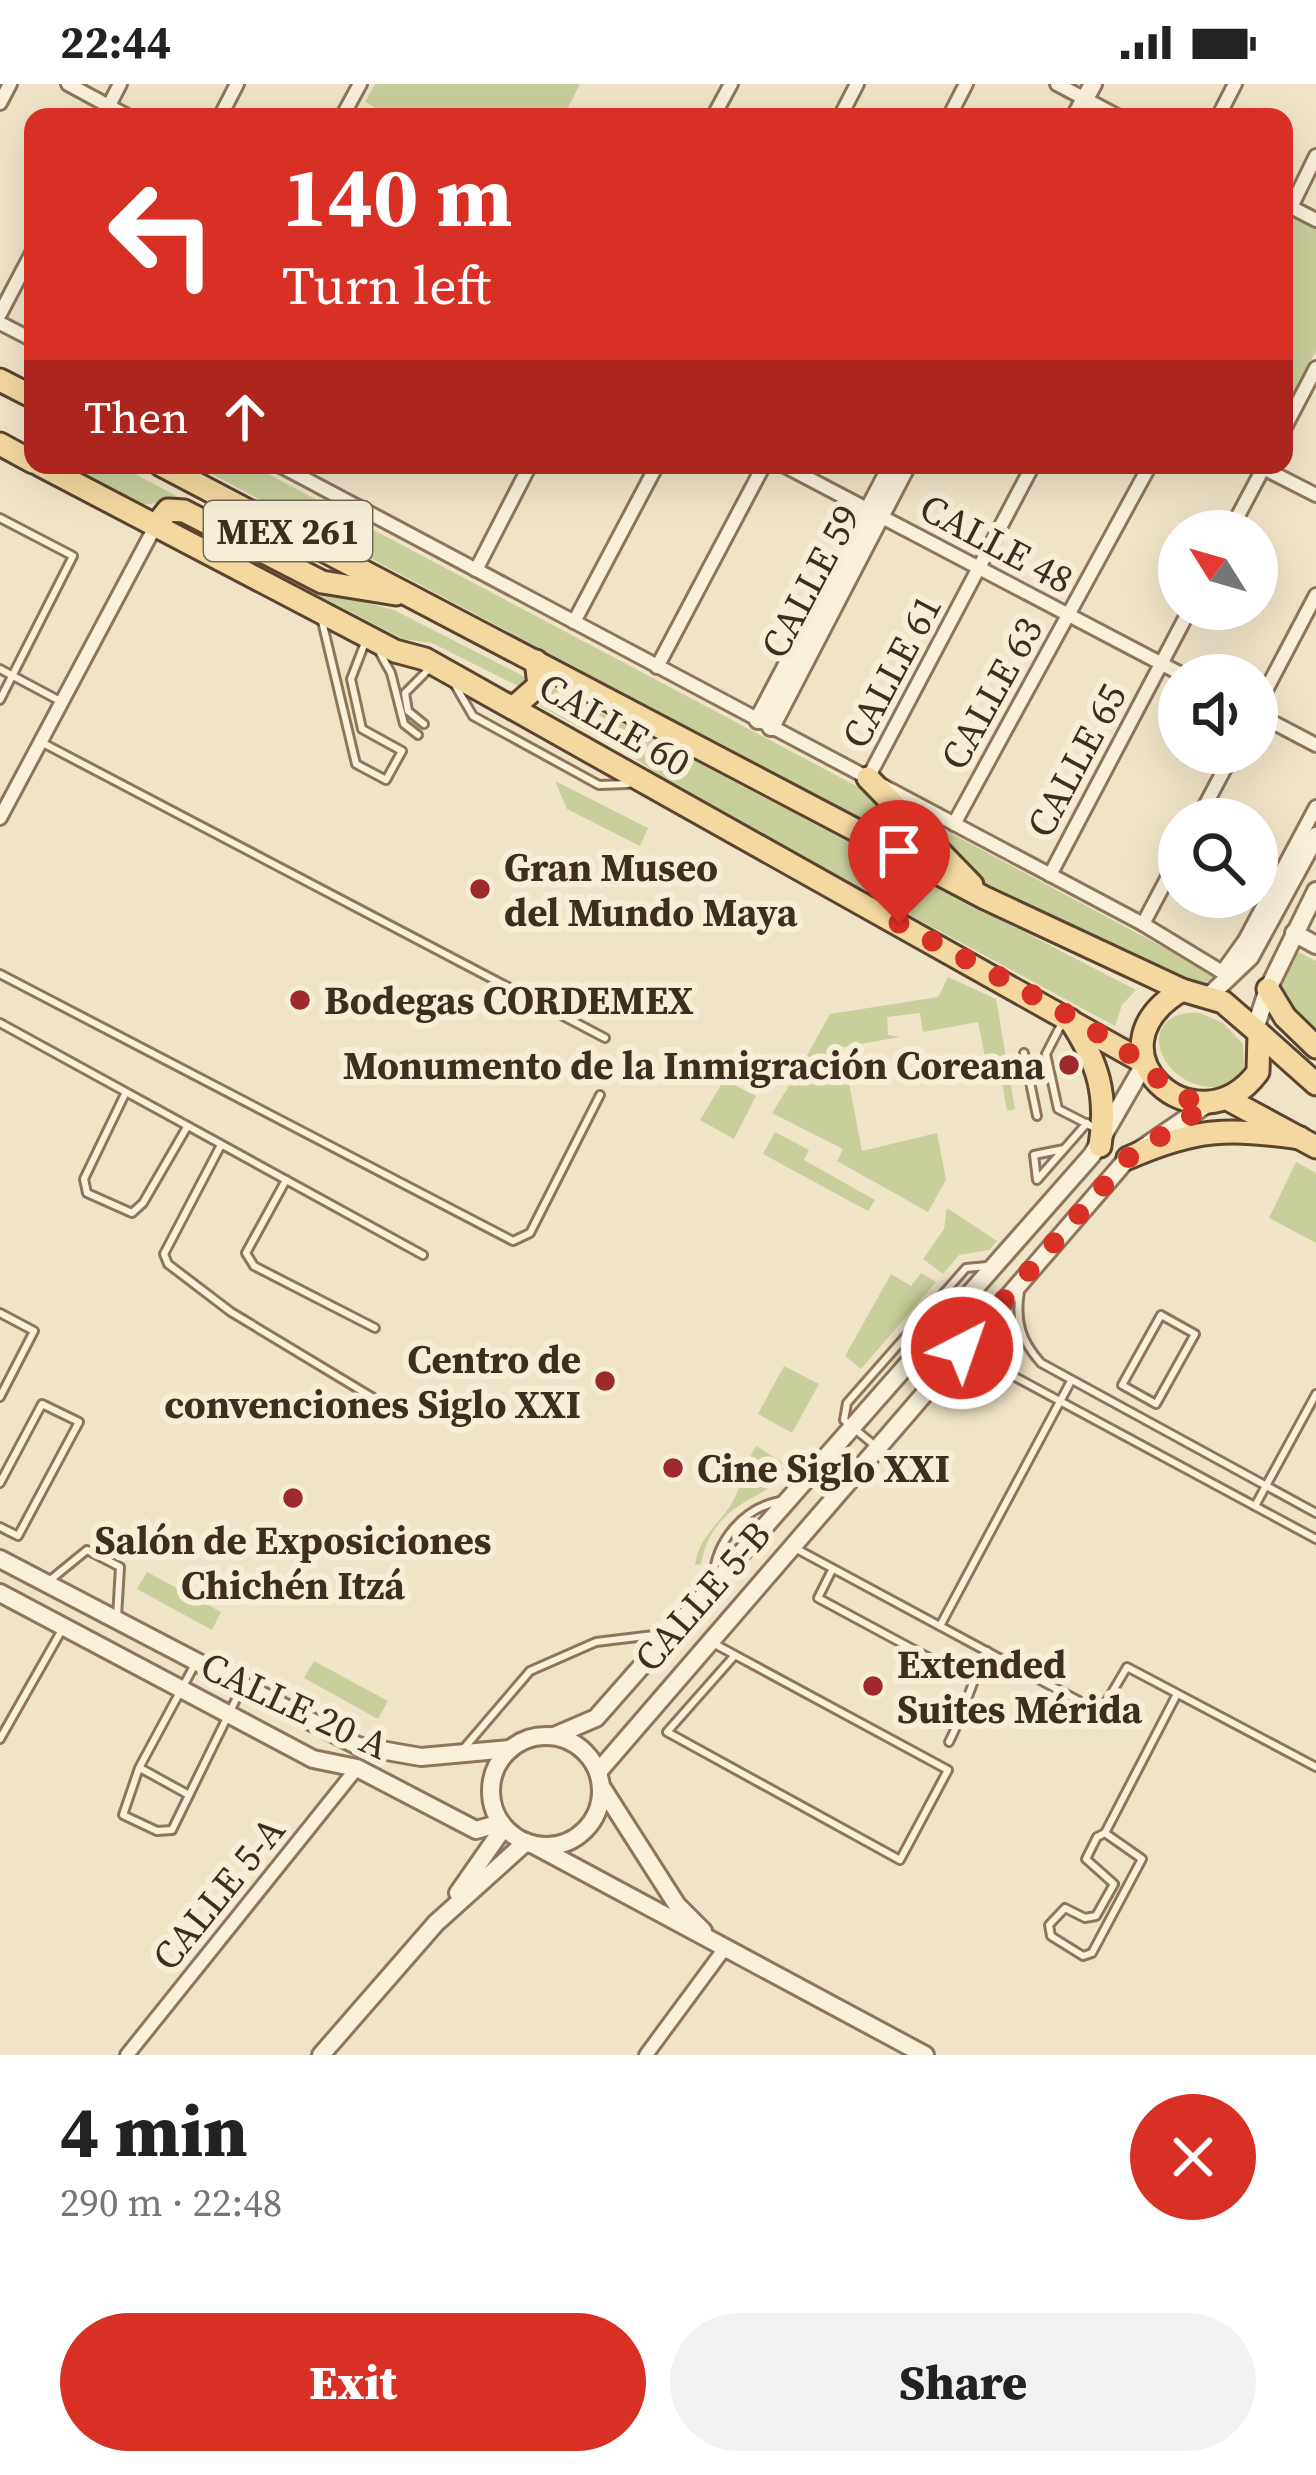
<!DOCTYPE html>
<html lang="en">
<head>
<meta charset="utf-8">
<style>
  body { margin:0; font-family:"Source Serif 4",serif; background:#f2f2f2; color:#222; height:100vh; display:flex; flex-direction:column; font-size:45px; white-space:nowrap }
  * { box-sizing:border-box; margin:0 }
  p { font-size:39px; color:#767676 }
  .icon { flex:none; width:66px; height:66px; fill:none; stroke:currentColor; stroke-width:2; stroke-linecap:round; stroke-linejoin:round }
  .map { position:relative; height:1971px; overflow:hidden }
  .panel { display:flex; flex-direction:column; background:#fff; flex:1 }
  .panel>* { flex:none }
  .top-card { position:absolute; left:24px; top:24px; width:1269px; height:366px; border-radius:24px; box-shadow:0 12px 48px #0002; background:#d93025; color:#fff; overflow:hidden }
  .needle { width:78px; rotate:307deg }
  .tools { position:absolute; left:1158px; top:426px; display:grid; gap:24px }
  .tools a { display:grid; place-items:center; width:120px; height:120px; border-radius:50%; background:#fff; box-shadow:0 12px 48px #0002; font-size:60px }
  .pin { position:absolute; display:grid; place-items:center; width:102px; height:102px; color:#fff; margin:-123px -51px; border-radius:50% 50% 50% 0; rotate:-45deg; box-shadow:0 0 12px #0007 }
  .pin .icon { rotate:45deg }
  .me { position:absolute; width:132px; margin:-66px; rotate:41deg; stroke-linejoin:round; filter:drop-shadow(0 0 9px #0008) }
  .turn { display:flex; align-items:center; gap:42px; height:252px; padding:0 60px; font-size:54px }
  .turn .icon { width:156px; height:156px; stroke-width:2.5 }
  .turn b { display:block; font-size:84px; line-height:102px }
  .then { display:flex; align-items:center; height:114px; padding:0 60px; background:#0003; gap:24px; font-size:45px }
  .round { display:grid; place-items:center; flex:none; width:126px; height:126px; border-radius:63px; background:#f2f2f2 }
  .overview { display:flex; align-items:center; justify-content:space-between; height:204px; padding:0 60px }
  h1 { font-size:72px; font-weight:800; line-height:90px }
  .cta { display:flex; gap:24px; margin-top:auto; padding:24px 60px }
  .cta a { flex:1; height:138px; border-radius:72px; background:#d93025; color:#fff; font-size:48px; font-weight:800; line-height:138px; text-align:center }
  .cta a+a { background:#f2f2f2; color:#222 }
  .status { display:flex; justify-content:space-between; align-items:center; height:84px; padding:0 60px; background:#fff; direction:ltr }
  .status svg { height:33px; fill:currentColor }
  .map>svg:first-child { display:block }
  .green { fill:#c9cf9b }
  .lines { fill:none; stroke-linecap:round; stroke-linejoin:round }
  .service-casing { stroke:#8d765c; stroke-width:12 }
  .minor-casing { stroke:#8d765c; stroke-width:18 }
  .tertiary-casing { stroke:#8d765c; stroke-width:22 }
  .primary-casing { stroke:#5b4430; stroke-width:27 }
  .service { stroke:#faf1dc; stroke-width:6 }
  .minor { stroke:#faf1dc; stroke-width:12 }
  .tertiary { stroke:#faf1dc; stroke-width:16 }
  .primary { stroke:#f3d9a0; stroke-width:21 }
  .route { stroke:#d93025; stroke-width:21; stroke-dasharray:0 37.8 }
  .poi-dot { fill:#9e2a2b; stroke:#f7eed8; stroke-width:4.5 }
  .labels { text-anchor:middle; stroke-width:12; stroke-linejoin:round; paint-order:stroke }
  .shield { fill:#f7eed8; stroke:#756857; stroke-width:3 }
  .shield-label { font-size:36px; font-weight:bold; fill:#3d2e20 }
  .street-label { font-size:39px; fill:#3d2e20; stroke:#f7eed8 }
  .poi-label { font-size:39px; font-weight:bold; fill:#3d2e20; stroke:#f7eed8; text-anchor:start }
</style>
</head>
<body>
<div class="status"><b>22:44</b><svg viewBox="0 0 49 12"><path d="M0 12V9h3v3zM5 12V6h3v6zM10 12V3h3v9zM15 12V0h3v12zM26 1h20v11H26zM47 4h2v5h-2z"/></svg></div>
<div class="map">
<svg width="1316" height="1971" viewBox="0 0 1316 1971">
  <rect width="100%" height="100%" fill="#f0e4c8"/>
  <g class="green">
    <path d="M375 0H580L563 33H393L365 18Z"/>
    <path d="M1284 127 1316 143V267L1284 326Z"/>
    <path d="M65 381H118L329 493 171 417 141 421Z"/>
    <path d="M195 381H251L864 706 932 773Z"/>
    <path d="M169 434 313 505 394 526 531 596 524 605 432 559 403 555Z"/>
    <path d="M550 602 1136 906 1122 921 1115 942 691 713 627 669 540 622Z"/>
    <path d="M555 697 648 744 640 762 567 725Z"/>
    <path d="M915 730 1215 891 1205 899C1159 897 997 811 958 781 942 768 929 746 915 730Z"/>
    <path d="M1296 867 1316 877V956L1280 913 1282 890Z"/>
    <path d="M948 893 996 915 1015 1025 1007 1027 998 976 986 978 978 938 923 948 920 929 887 933 888 951 900 953 843 963 845 976 800 984 830 930 938 913Z"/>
    <path d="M1200 929 1223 939 1243 960 1244 985 1228 1002C1161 1015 1127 925 1200 929Z"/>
    <path d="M812 993 848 994 862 1067 937 1049 946 1096 928 1128 837 1077 843 1065 772 1029 789 1002Z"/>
    <path d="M724 996 756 1012 734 1055 700 1036Z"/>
    <path d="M775 1048 809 1066 804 1076 875 1116 868 1127 763 1070Z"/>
    <path d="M1296 1078 1316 1089V1159L1269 1134Z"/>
    <path d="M947 1124 997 1157 989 1166 959 1171 943 1190 923 1175 944 1145Z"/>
    <path d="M921 1189 936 1198 861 1285 845 1272 891 1190 911 1202Z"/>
    <path d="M784 1282 819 1300 792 1349 758 1330Z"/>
    <path d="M756 1362 789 1382 796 1375 802 1380C769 1416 713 1414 701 1480L695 1481C698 1452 722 1439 734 1415 743 1398 745 1380 756 1362Z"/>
    <path d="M147 1488 221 1528 212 1546 137 1505Z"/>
    <path d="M314 1577 388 1617 378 1635 304 1594Z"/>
  </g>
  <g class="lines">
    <defs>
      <g id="service">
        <path d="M0 434 73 472 0 616"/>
        <path d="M322 537 356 680 386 696 402 667 362 645 351 595 366 556"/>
        <path d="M380 569 391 589 404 640 418 651"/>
        <path d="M0 585 60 617"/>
        <path d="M455 601 473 632 599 701 628 700"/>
        <path d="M424 640 408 627 405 609 429 585"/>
        <path d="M41 658 605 954"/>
        <path d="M0 890 513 1157 530 1149 600 1011"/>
        <path d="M0 939 423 1171"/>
        <path d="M1062 939 1046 970 1058 1025 1099 1046"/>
        <path d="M1024 969 1037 1032"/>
        <path d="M125 1010 84 1095 87 1109 132 1129 143 1119 187 1043"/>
        <path d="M221 1061 164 1170 168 1180 231 1228 395 1327"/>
        <path d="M1064 1065 1034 1071 1037 1096 1087 1039"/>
        <path d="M286 1096 246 1169 254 1182 375 1244"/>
        <path d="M1020 1207C1015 1237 1021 1257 1041 1279L1316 1429"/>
        <path d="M0 1229 34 1247 0 1313"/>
        <path d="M1161 1231 1195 1250 1156 1320 1122 1301Z"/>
        <path d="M965 1266 1316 1455"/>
        <path d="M874 1361 844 1336 847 1319 966 1184 987 1182"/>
        <path d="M0 1399 42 1320 79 1338 18 1452 0 1443"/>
        <path d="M1255 1422 1316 1310"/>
        <path d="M793 1463 1094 1625 1107 1617 1127 1583 1316 1683"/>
        <path d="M832 1486 818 1514 972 1597"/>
        <path d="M713 1494C716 1457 743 1424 780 1417"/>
        <path d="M49 1497 87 1466 120 1483 117 1533"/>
        <path d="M940 1542 1071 1297"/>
        <path d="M711 1558 735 1571 948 1686 900 1776 667 1648 735 1571"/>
        <path d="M194 1582 139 1684 123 1731 157 1747 172 1746 241 1605"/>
        <path d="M0 1655 63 1544"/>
        <path d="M949 1658C965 1627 971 1598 987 1567"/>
        <path d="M465 1663 530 1587 596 1558 662 1550"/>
        <path d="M140 1684 189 1711"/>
        <path d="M1105 1749 1142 1775 1092 1869 1083 1872 1051 1852 1049 1841 1065 1824 1085 1834 1096 1832 1114 1800 1086 1775 1097 1753Z"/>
        <path d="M1105 1749 1177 1610"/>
      </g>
      <g id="minor">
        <path d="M68 0 129 33"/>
        <path d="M1057 0 1119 33"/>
        <path d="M0 19 10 0"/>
        <path d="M103 33 120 0"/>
        <path d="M220 33 237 0"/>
        <path d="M342 33 360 0"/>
        <path d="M713 33 731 0"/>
        <path d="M840 33 857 0"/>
        <path d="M949 33 966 0"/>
        <path d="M1218 33 1235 0"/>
        <path d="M1285 120 1316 136"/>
        <path d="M1291 123 1316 72"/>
        <path d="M0 230 33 167"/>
        <path d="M0 239 33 256"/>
        <path d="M1284 345 1316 284"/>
        <path d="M279 381 1143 840 1222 888 1245 856 1316 723"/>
        <path d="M783 381 1183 591"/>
        <path d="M1259 382 1316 411"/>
        <path d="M1230 447 1265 381"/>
        <path d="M476 486 530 381"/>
        <path d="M574 538 657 381"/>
        <path d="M657 583 764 381"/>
        <path d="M1257 623 1316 511"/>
        <path d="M1257 630 1316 661"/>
        <path d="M868 694 1033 381"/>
        <path d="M0 734 156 441"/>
        <path d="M1198 735 1233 669"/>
        <path d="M954 740 1150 381"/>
        <path d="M1050 791 1190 525"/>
        <path d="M1143 840 1179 772"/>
        <path d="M127 1971 357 1684"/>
        <path d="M646 1971 725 1864"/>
      </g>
      <g id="tertiary">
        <path d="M1075 33 1093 0"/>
        <path d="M758 636 892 381"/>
        <path d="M771 643 907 381"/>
        <path d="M1294 849 1316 861"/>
        <path d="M1210 911 1250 873 1316 752"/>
        <path d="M1255 945 1268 905 1316 807"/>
        <path d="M0 1475 358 1662 421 1673 510 1665"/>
        <path d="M0 1509 313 1675 357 1684 476 1746 501 1739"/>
        <path d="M554 1652 596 1634 1092 1071 1145 979"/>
        <circle cx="546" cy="1707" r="55"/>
        <path d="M598 1688 1128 1074 1207 1020"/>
        <path d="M601 1702 677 1821 703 1847"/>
        <path d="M532 1760 925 1971"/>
        <path d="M458 1809 504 1743"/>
        <path d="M321 1971 436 1839 526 1758"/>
      </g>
      <g id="primary">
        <path d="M0 296 33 313"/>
        <path d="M0 360 33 378"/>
        <path d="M40 381 395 567 425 575 1145 979"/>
        <path d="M161 381 985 814 1182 906"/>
        <path d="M156 441 168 426 184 427 322 498 396 510"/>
        <path d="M513 624 539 601 536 577"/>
        <path d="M868 694 972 801"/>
        <path d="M1268 905 1285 933 1316 963"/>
        <path d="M1182 906 1223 918 1259 949 1258 988C1197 1070 1081 966 1182 906Z"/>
        <path d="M1070 936C1098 978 1108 1011 1100 1062"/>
        <path d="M1259 949 1316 1000"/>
        <path d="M1231 1017 1316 1063"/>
        <path d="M1128 1074C1196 1044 1227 1044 1300 1054"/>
      </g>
    </defs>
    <use href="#service" class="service-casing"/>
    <use href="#minor" class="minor-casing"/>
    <use href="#tertiary" class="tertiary-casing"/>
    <use href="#primary" class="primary-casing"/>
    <use href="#service" class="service"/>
    <use href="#minor" class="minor"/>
    <use href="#tertiary" class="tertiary"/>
    <use href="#primary" class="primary"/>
  </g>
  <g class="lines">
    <path class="route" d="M899 839C972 879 1047 916 1117 961 1149 981 1167 1013 1207 1021L1128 1074 962 1264"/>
  </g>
  <g class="poi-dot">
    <circle cx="480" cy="805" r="12"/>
    <circle cx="300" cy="916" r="12"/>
    <circle cx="1069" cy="981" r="12"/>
    <circle cx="605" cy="1297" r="12"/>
    <circle cx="673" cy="1384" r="12"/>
    <circle cx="293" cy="1414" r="12"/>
    <circle cx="873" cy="1602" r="12"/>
  </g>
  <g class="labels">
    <rect class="shield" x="204" y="417" width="168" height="60" rx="9"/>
    <g class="shield-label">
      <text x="288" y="460">MEX 261</text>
    </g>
    <g class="street-label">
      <text transform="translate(997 459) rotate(28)" y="14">CALLE 48</text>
      <text transform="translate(810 497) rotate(-62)" y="14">CALLE 59</text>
      <text transform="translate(891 587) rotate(-62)" y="14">CALLE 61</text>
      <text transform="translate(991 609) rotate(-61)" y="14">CALLE 63</text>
      <text transform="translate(615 640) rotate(30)" y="14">CALLE 60</text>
      <text transform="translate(1076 676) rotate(-62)" y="14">CALLE 65</text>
      <text transform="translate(702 1512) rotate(-49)" y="14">CALLE 5-B</text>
      <text transform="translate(295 1621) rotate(25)" y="14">CALLE 20 A</text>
      <text transform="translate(218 1809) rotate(-51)" y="14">CALLE 5-A</text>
    </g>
    <g class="poi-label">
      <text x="504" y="797">Gran Museo<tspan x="504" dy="45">del Mundo Maya</tspan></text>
      <text x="324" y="930">Bodegas CORDEMEX</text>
      <text x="1045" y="995" text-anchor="end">Monumento de la Inmigración Coreana</text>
      <text x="581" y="1289" text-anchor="end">Centro de<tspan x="581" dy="45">convenciones Siglo XXI</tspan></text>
      <text x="697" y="1398">Cine Siglo XXI</text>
      <text x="293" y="1470" text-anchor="middle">Salón de Exposiciones<tspan x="293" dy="45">Chichén Itzá</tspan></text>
      <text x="897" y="1594">Extended<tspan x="897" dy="45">Suites Mérida</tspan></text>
    </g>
  </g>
</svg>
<div class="tools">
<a><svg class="needle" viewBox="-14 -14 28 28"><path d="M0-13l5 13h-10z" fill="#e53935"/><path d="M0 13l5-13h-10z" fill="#767676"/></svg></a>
<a><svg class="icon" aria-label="sound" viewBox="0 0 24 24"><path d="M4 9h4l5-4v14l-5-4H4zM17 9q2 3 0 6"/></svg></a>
<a><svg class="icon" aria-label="search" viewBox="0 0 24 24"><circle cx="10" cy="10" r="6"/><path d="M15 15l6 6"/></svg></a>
</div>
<div class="pin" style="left:899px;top:839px;background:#d93025"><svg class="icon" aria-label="arrive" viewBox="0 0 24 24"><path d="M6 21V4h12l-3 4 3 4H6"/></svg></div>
<svg class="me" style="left:962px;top:1264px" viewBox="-20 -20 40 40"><circle r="17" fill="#d93025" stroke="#fff" stroke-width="3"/><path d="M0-11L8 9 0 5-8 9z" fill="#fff"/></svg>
<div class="top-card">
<div class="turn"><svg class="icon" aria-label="left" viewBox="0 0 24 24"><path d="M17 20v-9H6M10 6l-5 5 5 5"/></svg><div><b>140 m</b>Turn left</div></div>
<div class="then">Then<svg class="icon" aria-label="ahead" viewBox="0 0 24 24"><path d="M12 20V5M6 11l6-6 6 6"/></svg></div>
</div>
</div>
<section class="panel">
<div class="overview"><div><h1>4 min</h1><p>290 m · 22:48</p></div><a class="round" style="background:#d93025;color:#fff"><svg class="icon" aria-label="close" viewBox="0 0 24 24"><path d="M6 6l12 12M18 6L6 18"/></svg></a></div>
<div class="cta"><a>Exit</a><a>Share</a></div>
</section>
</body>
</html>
